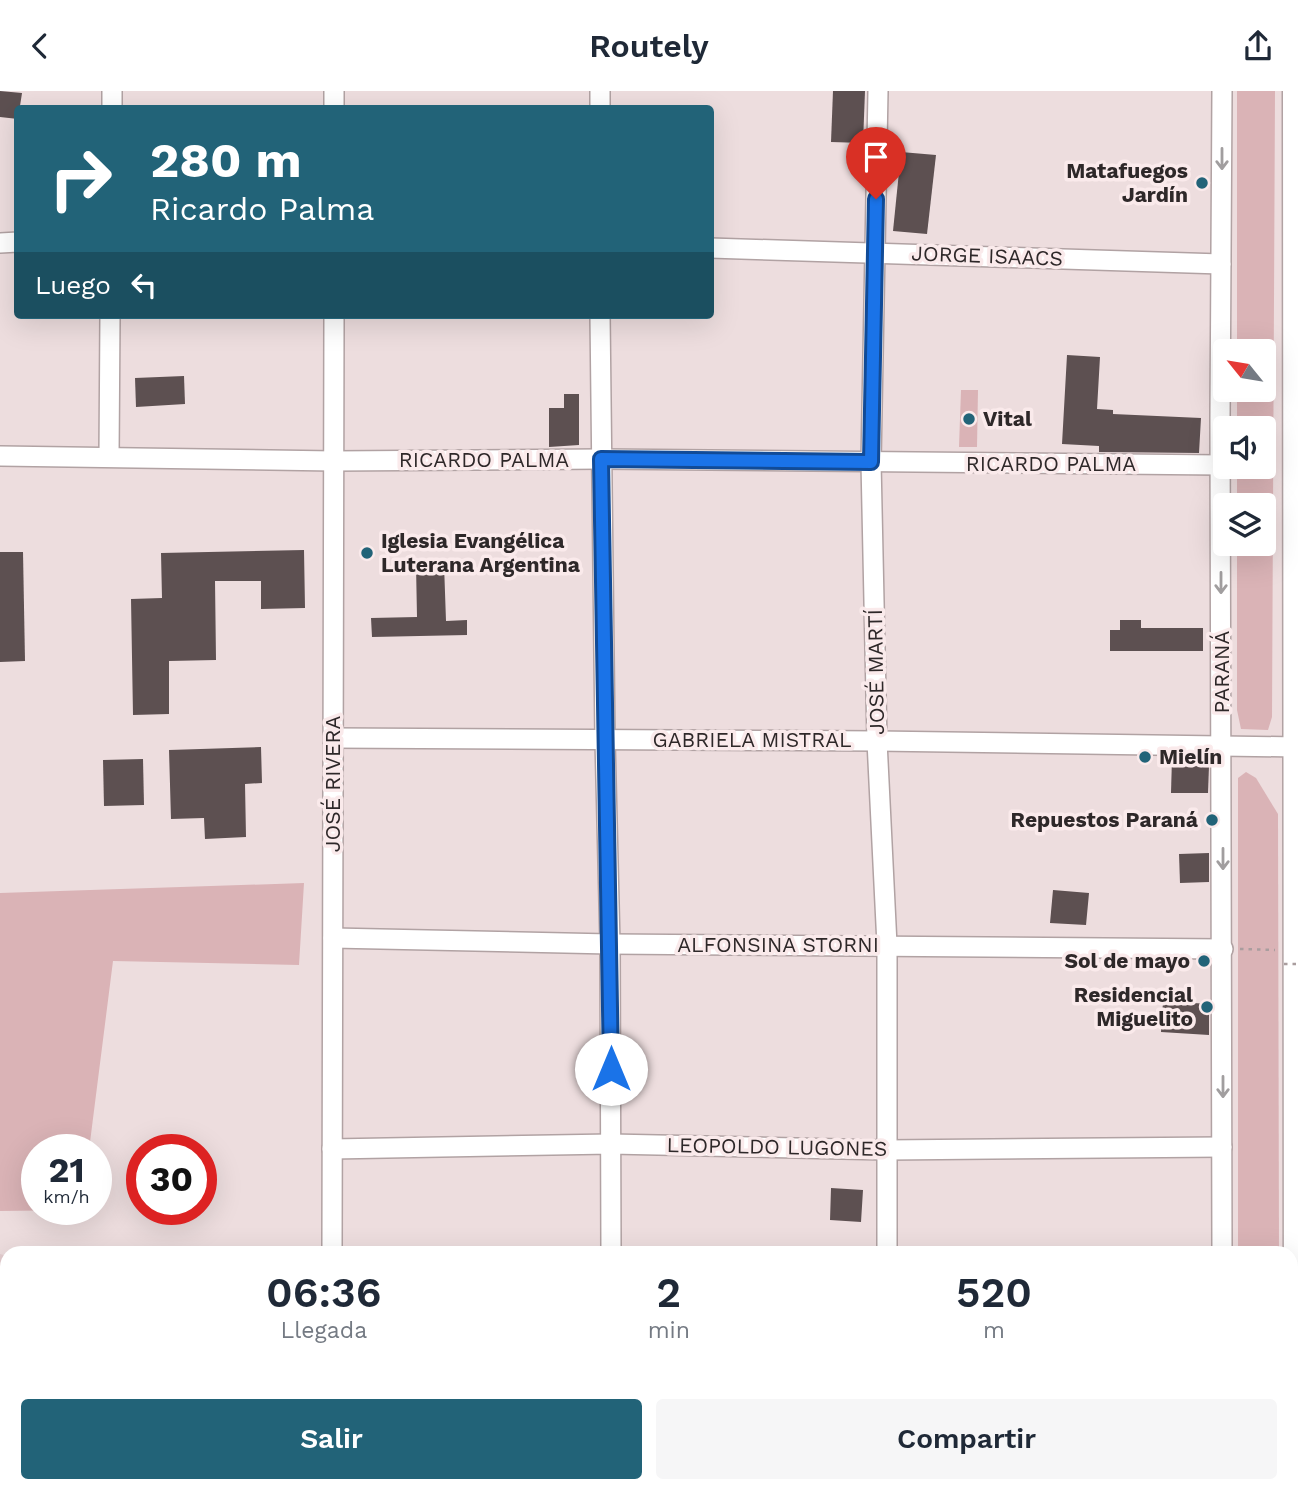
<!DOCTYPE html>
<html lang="es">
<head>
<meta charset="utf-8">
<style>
  body { margin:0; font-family:"Work Sans",sans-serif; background:#f6f6f7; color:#1f2937; height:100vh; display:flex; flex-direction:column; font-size:26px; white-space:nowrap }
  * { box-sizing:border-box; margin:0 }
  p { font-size:23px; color:#747a83 }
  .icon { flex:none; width:38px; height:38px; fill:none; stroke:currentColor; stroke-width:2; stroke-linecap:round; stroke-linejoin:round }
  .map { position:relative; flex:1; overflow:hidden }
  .panel { position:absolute; left:0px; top:1155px; width:1298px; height:247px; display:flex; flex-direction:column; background:#fff; border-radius:21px 21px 0 0; box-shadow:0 7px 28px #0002 }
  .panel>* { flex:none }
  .banner { position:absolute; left:14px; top:14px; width:700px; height:214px; border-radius:7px; box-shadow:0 7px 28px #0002; background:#226378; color:#fff; overflow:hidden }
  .needle { width:46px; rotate:300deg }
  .tools { position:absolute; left:1213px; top:248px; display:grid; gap:14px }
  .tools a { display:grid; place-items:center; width:63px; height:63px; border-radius:7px; background:#fff; box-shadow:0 7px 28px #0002; font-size:35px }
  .speed { position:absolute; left:21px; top:1043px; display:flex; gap:14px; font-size:35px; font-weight:700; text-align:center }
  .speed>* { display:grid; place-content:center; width:91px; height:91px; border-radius:50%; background:#fff; box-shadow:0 7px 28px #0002; line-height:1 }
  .speed small { font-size:18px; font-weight:400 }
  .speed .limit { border:10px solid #d22; background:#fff; color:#111 }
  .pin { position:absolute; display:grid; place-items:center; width:60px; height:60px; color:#fff; margin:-72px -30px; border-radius:50% 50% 50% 0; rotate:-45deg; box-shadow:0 0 7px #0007 }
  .pin .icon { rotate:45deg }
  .me { position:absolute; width:77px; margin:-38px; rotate:0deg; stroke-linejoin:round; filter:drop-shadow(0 0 5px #0008) }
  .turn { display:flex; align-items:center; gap:24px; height:147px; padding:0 21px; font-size:32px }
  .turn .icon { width:91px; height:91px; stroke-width:2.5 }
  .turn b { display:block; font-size:49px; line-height:60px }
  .then { display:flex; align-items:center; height:66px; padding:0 21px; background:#0003; gap:14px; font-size:26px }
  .eta { display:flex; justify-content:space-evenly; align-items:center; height:119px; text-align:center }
  .eta b { font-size:42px; font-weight:600; line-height:49px }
  .cta { display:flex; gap:14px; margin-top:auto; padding:14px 21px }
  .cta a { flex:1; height:80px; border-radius:7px; background:#226378; color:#fff; font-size:28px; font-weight:600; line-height:80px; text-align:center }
  .cta a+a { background:#f6f6f7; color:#1f2937 }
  header { display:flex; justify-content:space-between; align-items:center; height:91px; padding:0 21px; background:#fff; font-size:32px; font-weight:600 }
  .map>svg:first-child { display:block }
  .built { fill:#e4cdcf }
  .green { fill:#dab3b6 }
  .building { fill:#5d5051 }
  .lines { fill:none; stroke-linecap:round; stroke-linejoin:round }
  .minor-casing { stroke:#b1a2a3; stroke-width:22 }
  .highway-casing { stroke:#b1a2a3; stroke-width:31 }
  .path { stroke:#a99d9e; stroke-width:2.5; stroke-dasharray:3.5 5; stroke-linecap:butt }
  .minor { stroke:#fff; stroke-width:19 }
  .highway { stroke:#fff; stroke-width:28 }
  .path-bridge { stroke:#a99d9e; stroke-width:2.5; stroke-dasharray:3.5 5; stroke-linecap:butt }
  .oneway { stroke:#a19e9f }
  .route-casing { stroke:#114b97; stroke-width:18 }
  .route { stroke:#1a73e8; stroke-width:12 }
  .poi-dot { fill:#226378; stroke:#faeaeb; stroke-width:2.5 }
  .labels { text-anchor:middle; stroke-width:7; stroke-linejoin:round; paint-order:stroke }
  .poi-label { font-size:21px; font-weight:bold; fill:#2e2829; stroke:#faeaeb; text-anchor:end }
  .street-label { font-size:21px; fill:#2e2829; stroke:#faeaeb }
</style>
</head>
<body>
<header><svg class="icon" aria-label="back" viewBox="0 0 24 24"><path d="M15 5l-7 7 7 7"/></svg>Routely<svg class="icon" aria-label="share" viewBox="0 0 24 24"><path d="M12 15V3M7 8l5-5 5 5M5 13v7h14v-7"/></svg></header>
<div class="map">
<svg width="1298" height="1401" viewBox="0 0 1298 1401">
  <rect width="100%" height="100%" fill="#edddde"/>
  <path class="built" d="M0 1163 7 1165V1395H308V1401H0Z"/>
  <g class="green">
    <path d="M1237 0H1275L1272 626 1268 639 1241 638 1237 619V453H1264V415H1237V376H1264V338H1237V299H1264V261H1237Z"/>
    <path d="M961 299H978L977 356H959Z"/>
    <path d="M1246 681 1256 687 1278 723 1279 1162H1238V687Z"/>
    <path d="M304 792 299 874 113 870 89 1059H37V1118L82 1119 0 1120V802Z"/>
  </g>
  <g class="building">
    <path d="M0 0 22 2 18 28 0 26Z"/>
    <path d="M833 0H865L863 52 831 51Z"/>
    <path d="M901 61 936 64 927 143 893 140Z"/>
    <path d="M1067 264 1100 266 1097 318 1113 319V323L1201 327 1199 362 1099 361V355L1062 353Z"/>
    <path d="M184 285 185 313 136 316 135 287Z"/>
    <path d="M564 303H579V354L549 356V317H564Z"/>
    <path d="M304 459 305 517 261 518V490H215L216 569 169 570V623L133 624 131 508 162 507 161 462Z"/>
    <path d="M0 461H23L25 570 0 571Z"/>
    <path d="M444 473 446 530 467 529V544L372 546 371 527 417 526 416 474Z"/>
    <path d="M1120 529H1141V537H1203V560H1110V539H1120Z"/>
    <path d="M261 656 262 692 245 693 246 746 205 748 204 727 171 728 169 659Z"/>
    <path d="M1172 667H1197L1209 675 1208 702H1171Z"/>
    <path d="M143 668 144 714 104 715 103 669Z"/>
    <path d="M1209 762V791L1180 792 1179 763Z"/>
    <path d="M1053 799 1089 802 1086 834 1050 832Z"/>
    <path d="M1163 910 1209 913V944L1161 941Z"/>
    <path d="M831 1097 863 1099 861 1131 830 1129Z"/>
  </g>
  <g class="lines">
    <defs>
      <g id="minor">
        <path d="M112 0V18"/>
        <path d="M878 0 871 371 877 650 887 854V1162"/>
        <path d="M334 18V0"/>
        <path d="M600 18V0"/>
        <path d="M0 152 18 151"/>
        <path d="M710 157 1221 173"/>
        <path d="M600 224 605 648 610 853 611 1162"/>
        <path d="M0 365 334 370 601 368 1221 374"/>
        <path d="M109 366 110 224"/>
        <path d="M333 647 877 650 1297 656"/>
        <path d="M333 847 610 853 1223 858"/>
        <path d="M332 1058 611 1053 887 1059 1222 1056"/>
        <path d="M332 1162 334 224"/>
        <path d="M1222 1162 1220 328 1222 0"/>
        <path d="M333 1395V1401"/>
        <path d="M608 1401V1395"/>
        <path d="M887 1401V1395"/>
        <path d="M1220 1401 1221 1395"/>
      </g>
      <g id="highway">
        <path d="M1297 0 1298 1296"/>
        <path d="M1292 1327 1298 1314"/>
        <path d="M1254 1401 1257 1395"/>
      </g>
    </defs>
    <use href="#minor" class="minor-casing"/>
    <use href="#highway" class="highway-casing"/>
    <path class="path" d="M1240 858 1275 859"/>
    <use href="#minor" class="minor"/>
    <use href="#highway" class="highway"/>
    <path class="path-bridge" d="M1284 873H1298"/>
  </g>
  <defs><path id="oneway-shaft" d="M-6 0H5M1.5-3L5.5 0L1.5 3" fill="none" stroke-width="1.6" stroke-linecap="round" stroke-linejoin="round" transform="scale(1.75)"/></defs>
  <g class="oneway">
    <use href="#oneway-shaft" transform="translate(1222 68) rotate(90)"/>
    <use href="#oneway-shaft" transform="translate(1221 492) rotate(90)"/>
    <use href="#oneway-shaft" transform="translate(1223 768) rotate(90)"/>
    <use href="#oneway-shaft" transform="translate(1223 996) rotate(90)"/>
  </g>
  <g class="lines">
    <defs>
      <path id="route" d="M611 978 601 368 871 371 876 108"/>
    </defs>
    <use href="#route" class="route-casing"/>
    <use href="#route" class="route"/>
  </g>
  <g class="poi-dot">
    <circle cx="1202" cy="92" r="7"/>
    <circle cx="969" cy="328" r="7"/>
    <circle cx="367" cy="462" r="7"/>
    <circle cx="1145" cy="666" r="7"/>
    <circle cx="1212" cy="729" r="7"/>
    <circle cx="1204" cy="870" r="7"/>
    <circle cx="1207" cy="916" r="7"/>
  </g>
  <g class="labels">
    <g class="poi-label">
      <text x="1188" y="87">Matafuegos<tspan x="1188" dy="24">Jardín</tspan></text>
      <text x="983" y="335" text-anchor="start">Vital</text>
      <text x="381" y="457" text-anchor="start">Iglesia Evangélica<tspan x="381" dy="24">Luterana Argentina</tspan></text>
      <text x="1159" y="673" text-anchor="start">Mielín</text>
      <text x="1198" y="736">Repuestos Paraná</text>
      <text x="1190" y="877">Sol de mayo</text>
      <text x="1193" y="911">Residencial<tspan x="1193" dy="24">Miguelito</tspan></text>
    </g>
    <g class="street-label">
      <text transform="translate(987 165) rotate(2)" y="7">JORGE ISAACS</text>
      <text x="484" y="376">RICARDO PALMA</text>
      <text x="1051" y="380">RICARDO PALMA</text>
      <text transform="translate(876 581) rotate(-91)" y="7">JOSÉ MARTÍ</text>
      <text transform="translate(1222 581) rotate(-90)" y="7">PARANÁ</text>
      <text x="752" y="656">GABRIELA MISTRAL</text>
      <text transform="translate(333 693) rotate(-90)" y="7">JOSÉ RIVERA</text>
      <text x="778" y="861">ALFONSINA STORNI</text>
      <text transform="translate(777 1056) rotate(1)" y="7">LEOPOLDO LUGONES</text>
    </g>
  </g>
</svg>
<div class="tools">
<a><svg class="needle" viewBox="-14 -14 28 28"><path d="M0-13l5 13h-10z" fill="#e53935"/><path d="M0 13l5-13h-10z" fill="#747a83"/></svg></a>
<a><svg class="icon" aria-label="sound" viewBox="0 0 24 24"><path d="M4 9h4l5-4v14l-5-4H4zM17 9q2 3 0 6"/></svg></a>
<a><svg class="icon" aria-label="layers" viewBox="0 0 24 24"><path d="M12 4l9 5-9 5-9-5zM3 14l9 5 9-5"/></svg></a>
</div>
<div class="speed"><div>21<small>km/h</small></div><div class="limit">30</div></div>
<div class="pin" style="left:876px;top:108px;background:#d93025"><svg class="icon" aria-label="arrive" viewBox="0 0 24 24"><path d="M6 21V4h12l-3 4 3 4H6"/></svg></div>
<svg class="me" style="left:611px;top:978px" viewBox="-20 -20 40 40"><circle r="19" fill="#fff"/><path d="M0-13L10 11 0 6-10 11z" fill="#1a73e8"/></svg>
<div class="banner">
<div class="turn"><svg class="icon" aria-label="right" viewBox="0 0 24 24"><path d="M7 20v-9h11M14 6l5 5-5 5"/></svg><div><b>280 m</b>Ricardo Palma</div></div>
<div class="then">Luego<svg class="icon" aria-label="left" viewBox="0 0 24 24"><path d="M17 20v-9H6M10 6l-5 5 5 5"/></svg></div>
</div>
<section class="panel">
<div class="eta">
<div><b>06:36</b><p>Llegada</p></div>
<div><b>2</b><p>min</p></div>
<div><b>520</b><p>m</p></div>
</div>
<div class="cta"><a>Salir</a><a>Compartir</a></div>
</section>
</div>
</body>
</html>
